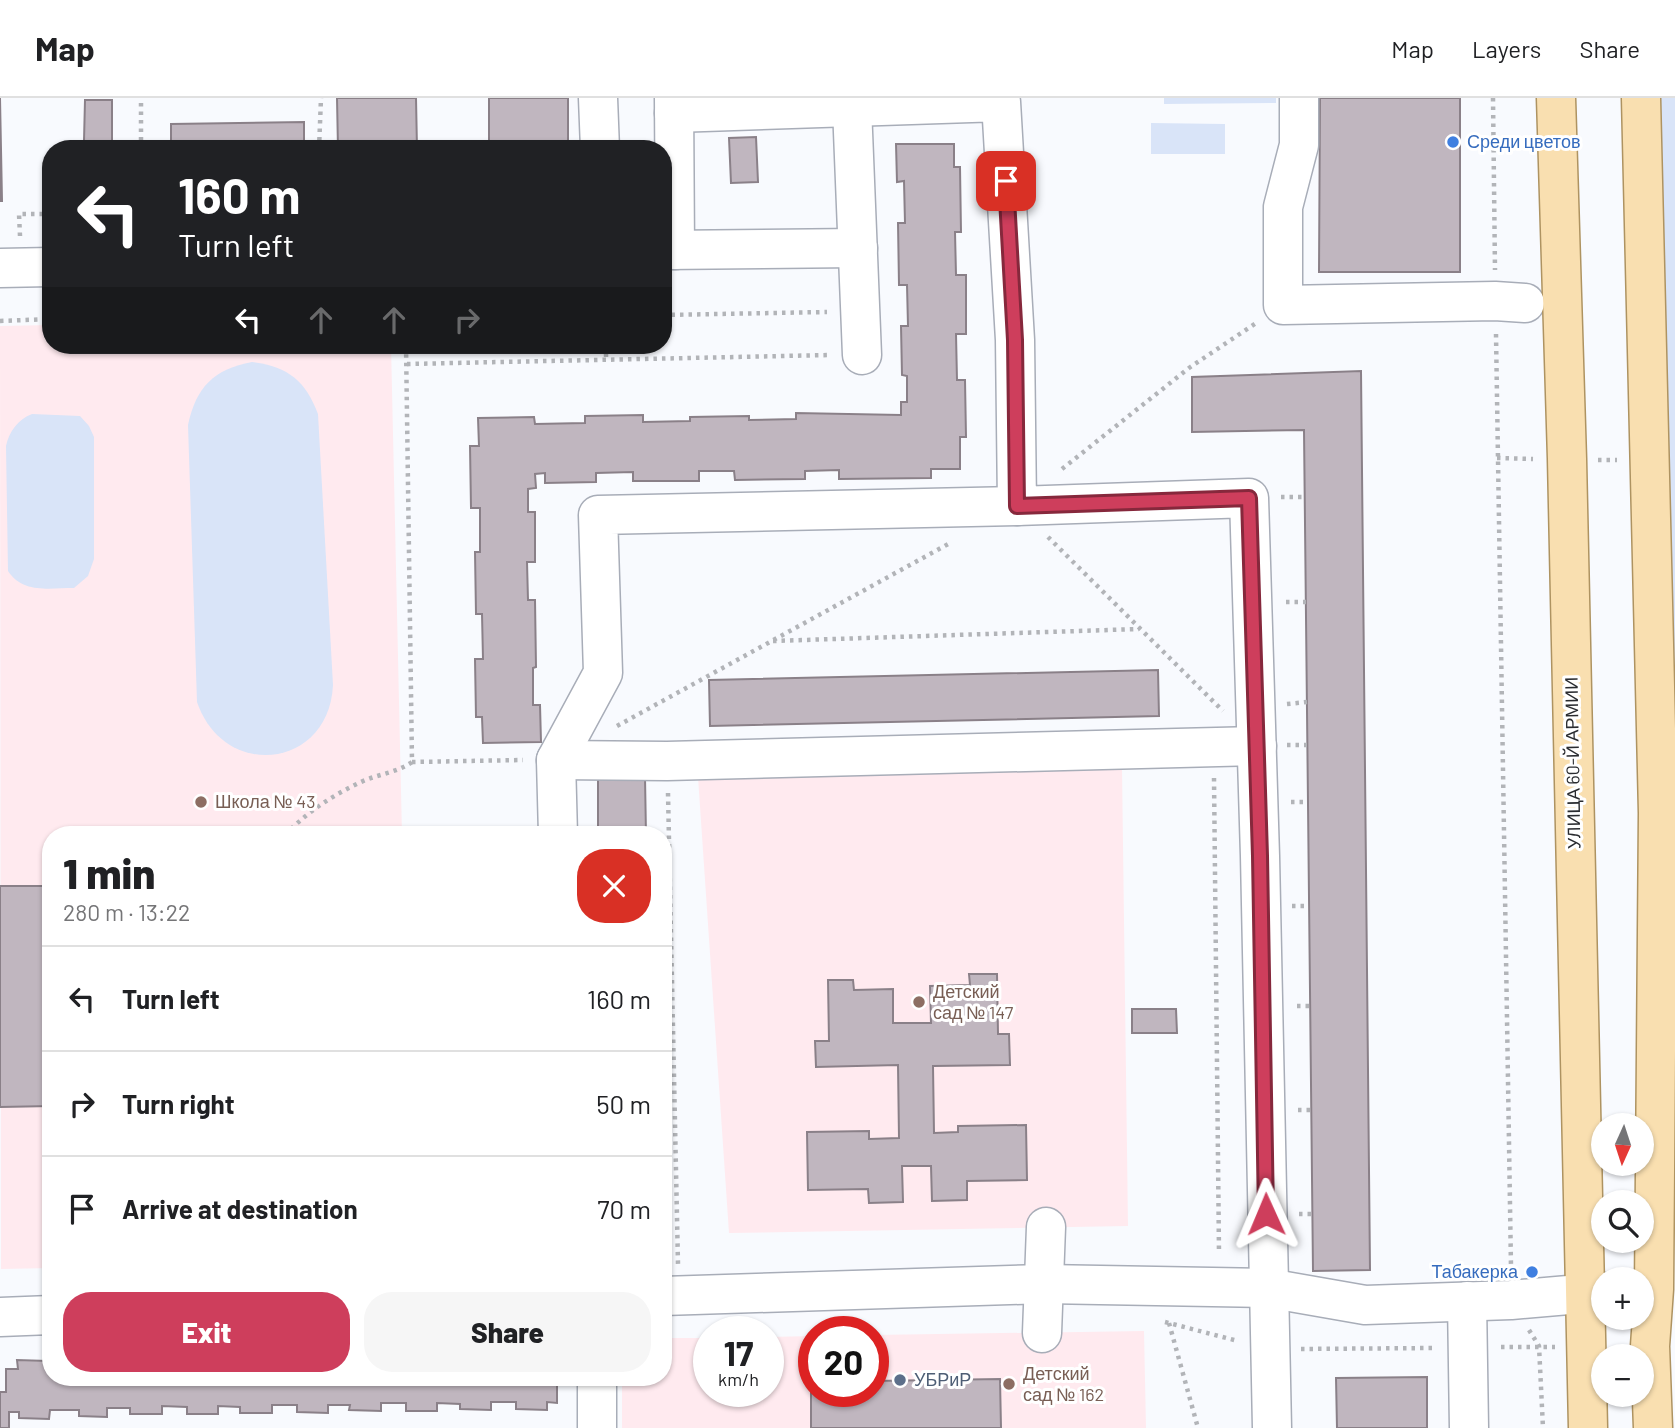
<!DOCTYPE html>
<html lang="en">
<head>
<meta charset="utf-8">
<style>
  body { margin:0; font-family:Barlow,sans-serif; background:#f6f6f6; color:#202124; height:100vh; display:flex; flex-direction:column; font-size:26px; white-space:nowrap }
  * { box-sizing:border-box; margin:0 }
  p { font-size:23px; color:#757577 }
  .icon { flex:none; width:38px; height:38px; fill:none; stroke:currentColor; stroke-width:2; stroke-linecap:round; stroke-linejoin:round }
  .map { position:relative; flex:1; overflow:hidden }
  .panel { position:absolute; left:42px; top:728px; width:630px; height:560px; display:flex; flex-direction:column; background:#fff; border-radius:28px; box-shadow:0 2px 5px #0004 }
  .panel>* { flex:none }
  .banner { position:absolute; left:42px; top:42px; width:630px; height:214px; border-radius:28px; box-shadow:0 2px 5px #0004; background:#202124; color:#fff; overflow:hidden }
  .needle { width:46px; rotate:183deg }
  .tools { position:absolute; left:1591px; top:1015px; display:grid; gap:14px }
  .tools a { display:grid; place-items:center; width:63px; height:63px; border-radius:50%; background:#fff; box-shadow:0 2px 5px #0004; font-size:35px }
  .speed { position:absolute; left:693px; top:1218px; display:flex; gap:14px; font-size:35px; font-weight:700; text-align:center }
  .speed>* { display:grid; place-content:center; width:91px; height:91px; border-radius:50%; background:#fff; box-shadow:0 2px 5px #0004; line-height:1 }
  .speed small { font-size:18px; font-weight:400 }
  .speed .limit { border:10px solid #d22; background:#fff; color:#111 }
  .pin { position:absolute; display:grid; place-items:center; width:60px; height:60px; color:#fff; margin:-30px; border-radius:14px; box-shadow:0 4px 10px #0006 }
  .me { position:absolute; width:77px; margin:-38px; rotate:359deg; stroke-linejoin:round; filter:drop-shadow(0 0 5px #0008) }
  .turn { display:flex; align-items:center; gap:24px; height:147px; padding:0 21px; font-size:32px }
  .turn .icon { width:91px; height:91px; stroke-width:2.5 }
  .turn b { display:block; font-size:49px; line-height:60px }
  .lanes { display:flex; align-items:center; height:66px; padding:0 21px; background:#0003; justify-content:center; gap:35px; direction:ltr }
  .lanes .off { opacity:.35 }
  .round { display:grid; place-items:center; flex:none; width:74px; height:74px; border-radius:28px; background:#f6f6f6 }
  .head { display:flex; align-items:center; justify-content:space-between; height:119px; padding:0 21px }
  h1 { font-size:42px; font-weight:800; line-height:52px }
  .button { display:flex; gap:14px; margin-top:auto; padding:14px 21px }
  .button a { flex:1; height:80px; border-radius:28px; background:#ce3e5c; color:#fff; font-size:28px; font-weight:800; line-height:80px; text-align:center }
  .button a+a { background:#f6f6f6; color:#202124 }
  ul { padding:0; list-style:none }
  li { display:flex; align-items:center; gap:21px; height:105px; padding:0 21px; border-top:2px solid #e0e0e0 }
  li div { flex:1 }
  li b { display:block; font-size:26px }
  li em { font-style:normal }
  header { display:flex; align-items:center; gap:42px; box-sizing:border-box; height:98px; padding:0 35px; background:#fff; border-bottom:2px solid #e0e0e0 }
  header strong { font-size:33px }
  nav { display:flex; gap:38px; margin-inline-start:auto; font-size:24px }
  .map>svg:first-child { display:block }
  .education { fill:#ffeaef }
  .green { fill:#d9e4f8 }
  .building { fill:#c0b6bf; stroke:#8a8088; stroke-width:2 }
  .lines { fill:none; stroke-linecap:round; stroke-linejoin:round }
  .minor-casing { stroke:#a8adb8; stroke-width:41 }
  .major-casing { stroke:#ae9361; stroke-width:41 }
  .path { stroke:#b2b4b8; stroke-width:4.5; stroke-dasharray:3.5 5; stroke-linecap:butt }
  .minor { stroke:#fff; stroke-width:38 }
  .major { stroke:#f9dfb0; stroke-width:38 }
  .route-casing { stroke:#86283c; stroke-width:18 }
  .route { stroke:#ce3e5c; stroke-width:12 }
  .shop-dot { fill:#3f7fe0; stroke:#fff; stroke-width:2.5 }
  .education-dot { fill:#8d6e63; stroke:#fff; stroke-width:2.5 }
  .service-dot { fill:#5c6f8a; stroke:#fff; stroke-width:2.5 }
  .labels { text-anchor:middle; stroke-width:6; stroke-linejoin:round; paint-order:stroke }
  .shop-label { font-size:18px; fill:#366cbe; stroke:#fff; text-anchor:start }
  .street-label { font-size:18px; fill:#2a2c30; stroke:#fff }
  .education-label { font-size:18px; fill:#785e54; stroke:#fff; text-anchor:start }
  .service-label { font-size:18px; fill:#4e5e75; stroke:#fff; text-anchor:start }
</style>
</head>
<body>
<header>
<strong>Map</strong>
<nav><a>Map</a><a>Layers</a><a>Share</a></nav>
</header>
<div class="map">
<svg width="1675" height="1330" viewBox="0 0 1675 1330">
  <rect width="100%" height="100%" fill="#f8fafe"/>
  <g class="education">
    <path d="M51 227V247H391L402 737H51V1170L1 1171 0 228Z"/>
    <path d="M1122 670 1128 1128 729 1135 698 679Z"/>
    <path d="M1144 1233 1146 1330H622V1279H663V1240H709V1293H768V1239L814 1238V1293H873V1237Z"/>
  </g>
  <g class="green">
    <path d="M1164 0H1276V5L1164 6Z"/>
    <path d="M1651 0H1675V1081Z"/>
    <path d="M1151 25 1225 26V56H1151Z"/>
    <path d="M252 264C288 269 305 282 318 316L333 587C329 671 224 683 197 604L188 327C196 289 214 271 252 264Z"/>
    <path d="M32 316 80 318 89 328 94 339V461L88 478 74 490C50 490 23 496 8 473L6 348C9 334 18 321 32 316Z"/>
  </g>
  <g class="building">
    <path d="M0 0 2 103H0Z"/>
    <path d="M337 0H416L417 51H338Z"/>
    <rect x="489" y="0" width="79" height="51"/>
    <path d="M1320 0H1460V174H1319Z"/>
    <path d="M85 2H112V43H84Z"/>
    <path d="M304 24V51H171V26Z"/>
    <path d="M756 39 758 84 731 85 729 40Z"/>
    <path d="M896 46H954V69H960L961 134H955L956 177H966V236H956L957 282H965L966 339H960V371H931V380L839 381V372L805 373V381L735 382 734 373H699V383H633V374L596 375V384L545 385V375L535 376 536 390 528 391V414H535V464H527L528 502H535L536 569 533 570V607H540L541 644 483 645 482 619H476L475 561H483L482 516H476L475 454H480V410H471L470 348H479L478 320 534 319 535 326 585 325V318L643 317V324L690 323V319L749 318V322L796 321V315L901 317V304H907V278L902 277 901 228H908L907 187H899L898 125H905L904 83 897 84Z"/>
    <path d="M1361 273 1370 1172 1313 1173 1304 332 1192 334V279Z"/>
    <path d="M1158 572 1159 618 710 628 709 582Z"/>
    <path d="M645 679 646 737H598V680Z"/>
    <path d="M0 788H49L51 1008 0 1009Z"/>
    <path d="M969 876H997L998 936H1009L1010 967 933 968 934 1035 958 1034V1028L1026 1027 1027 1082 967 1083V1102L932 1103 931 1068H902L903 1104 869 1105 868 1091 808 1092 807 1034 869 1033V1041L899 1040 898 967 816 969 815 943H829L828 882H853L854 892 893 891V925H931L930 888 970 887Z"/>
    <path d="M1132 911H1176L1177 935H1132Z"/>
    <path d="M48 1257H51V1279H557V1305L547 1304V1312L516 1311V1304H491V1312L460 1311V1306L437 1305V1313H406V1305H381V1313L349 1312 350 1307H328V1315L297 1314V1307H272V1315H240V1309L218 1308V1316H187V1309L162 1308V1316H130V1310H107V1319L79 1318V1312H50L49 1321 19 1320V1314H9V1330H0V1294H6V1271H18L17 1262 48 1263Z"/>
    <path d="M1427 1279V1330H1337L1336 1280Z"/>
    <path d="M1000 1281 1001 1330H811V1284H814V1293H873V1283Z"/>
  </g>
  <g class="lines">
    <defs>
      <g id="minor">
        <path d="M598 0 600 51"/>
        <path d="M674 0 675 152"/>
        <path d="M1299 0V47L1283 109V207L1495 203 1525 205"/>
        <path d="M852 9 862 257"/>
        <path d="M674 15 1001 4 1015 242 1017 408 1249 400 1260 758 1272 1330"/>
        <path d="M663 152 858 150"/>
        <path d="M0 170 51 169"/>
        <path d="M556 662 667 663 1257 648"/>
        <path d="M558 737 556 662 603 575 598 417 1017 408"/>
        <path d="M663 1198 1044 1186 1268 1190 1365 1207 1511 1202 1603 1194"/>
        <path d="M1467 1203 1469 1330"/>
        <path d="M0 1219 51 1217"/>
        <path d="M1042 1235 1046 1129"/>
        <path d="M597 1279V1330"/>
      </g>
      <g id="major">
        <path d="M1556 0 1567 361 1588 1330"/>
        <path d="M1641 0 1658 715 1654 1191 1650 1248 1653 1330"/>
      </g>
    </defs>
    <use href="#minor" class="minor-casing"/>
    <use href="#major" class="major-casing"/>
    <g class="path">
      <path d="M1493 0 1495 172"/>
      <path d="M141 51V0"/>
      <path d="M319 51 321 0"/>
      <path d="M20 138 19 116H51"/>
      <path d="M663 217 827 214"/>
      <path d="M0 223 51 221"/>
      <path d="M1496 236 1511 1169"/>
      <path d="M606 247V262"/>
      <path d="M407 266 830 257"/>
      <path d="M1497 360 1533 361"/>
      <path d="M1598 362H1617"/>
      <path d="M1062 371 1189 270 1256 225"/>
      <path d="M1281 399H1305"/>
      <path d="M1048 439 1223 613"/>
      <path d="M1286 504H1306"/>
      <path d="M773 543 1139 531"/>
      <path d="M1287 606 1307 604"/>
      <path d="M617 628 950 445"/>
      <path d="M1287 647H1307"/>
      <path d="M412 664 523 662"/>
      <path d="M1214 680 1219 1155"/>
      <path d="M668 695 678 1166"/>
      <path d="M1291 704H1308"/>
      <path d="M285 737C307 714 333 697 361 684 378 676 396 675 412 664L406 247"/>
      <path d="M1292 808H1309"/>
      <path d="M1297 908H1310"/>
      <path d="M1298 1012H1311"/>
      <path d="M1299 1116H1312"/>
      <path d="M1165 1224 1238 1243"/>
      <path d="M1169 1225 1198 1330"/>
      <path d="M1529 1232 1539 1248 1543 1330"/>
      <path d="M1501 1249H1555"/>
      <path d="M1301 1251 1436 1250"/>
    </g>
    <use href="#minor" class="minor"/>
    <use href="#major" class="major"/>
  </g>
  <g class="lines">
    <defs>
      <path id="route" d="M1006 83 1015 242 1017 408 1249 400 1260 758 1266 1116"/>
    </defs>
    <use href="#route" class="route-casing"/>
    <use href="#route" class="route"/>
  </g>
  <g class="shop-dot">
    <circle cx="1453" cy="44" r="7"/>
    <circle cx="1532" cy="1174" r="7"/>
  </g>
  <g class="education-dot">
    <circle cx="201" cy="704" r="7"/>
    <circle cx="919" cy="904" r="7"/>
    <circle cx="1009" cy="1286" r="7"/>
  </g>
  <circle class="service-dot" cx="900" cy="1282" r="7"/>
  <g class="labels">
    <g class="shop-label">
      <text x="1467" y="50">Среди цветов</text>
      <text x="1518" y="1180" text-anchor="end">Табакерка</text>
    </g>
    <g class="street-label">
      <text transform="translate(1573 665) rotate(-91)" y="6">УЛИЦА 60-Й АРМИИ</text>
    </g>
    <g class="education-label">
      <text x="215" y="710">Школа № 43</text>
      <text x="933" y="900">Детский<tspan x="933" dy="21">сад № 147</tspan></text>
      <text x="1023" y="1282">Детский<tspan x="1023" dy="21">сад № 162</tspan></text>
    </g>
    <g class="service-label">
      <text x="914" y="1288">УБРиР</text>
    </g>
  </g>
</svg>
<div class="tools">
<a><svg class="needle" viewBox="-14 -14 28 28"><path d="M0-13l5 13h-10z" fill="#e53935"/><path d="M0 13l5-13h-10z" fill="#757577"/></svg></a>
<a><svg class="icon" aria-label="search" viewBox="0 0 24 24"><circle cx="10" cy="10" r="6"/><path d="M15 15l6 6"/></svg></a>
<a>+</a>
<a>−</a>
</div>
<div class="speed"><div>17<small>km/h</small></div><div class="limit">20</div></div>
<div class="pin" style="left:1006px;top:83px;background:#d93025"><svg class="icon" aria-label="arrive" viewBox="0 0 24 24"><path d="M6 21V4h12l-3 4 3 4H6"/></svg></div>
<svg class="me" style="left:1266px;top:1116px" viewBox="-20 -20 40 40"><path d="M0-17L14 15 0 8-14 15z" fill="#ce3e5c" stroke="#fff" stroke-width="4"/></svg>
<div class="banner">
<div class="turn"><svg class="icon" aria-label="left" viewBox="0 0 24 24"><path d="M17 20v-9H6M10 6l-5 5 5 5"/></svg><div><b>160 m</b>Turn left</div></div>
<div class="lanes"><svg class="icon" aria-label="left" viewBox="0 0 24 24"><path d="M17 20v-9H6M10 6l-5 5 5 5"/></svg><svg class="icon off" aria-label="ahead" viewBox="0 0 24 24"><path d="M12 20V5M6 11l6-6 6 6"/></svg><svg class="icon off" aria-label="ahead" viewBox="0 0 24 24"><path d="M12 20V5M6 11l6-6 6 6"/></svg><svg class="icon off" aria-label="right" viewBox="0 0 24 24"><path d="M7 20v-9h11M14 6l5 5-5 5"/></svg></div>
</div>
<section class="panel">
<div class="head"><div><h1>1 min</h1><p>280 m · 13:22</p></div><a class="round" style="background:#d93025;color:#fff"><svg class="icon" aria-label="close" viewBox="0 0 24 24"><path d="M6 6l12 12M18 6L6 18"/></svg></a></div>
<ul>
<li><svg class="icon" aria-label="left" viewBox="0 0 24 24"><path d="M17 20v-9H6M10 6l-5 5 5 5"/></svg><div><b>Turn left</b></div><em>160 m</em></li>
<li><svg class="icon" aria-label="right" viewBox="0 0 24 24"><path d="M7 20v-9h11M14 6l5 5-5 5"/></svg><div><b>Turn right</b></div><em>50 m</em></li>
<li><svg class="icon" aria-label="arrive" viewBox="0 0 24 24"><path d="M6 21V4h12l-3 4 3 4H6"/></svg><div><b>Arrive at destination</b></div><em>70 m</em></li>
</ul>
<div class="button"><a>Exit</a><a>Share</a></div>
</section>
</div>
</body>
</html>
